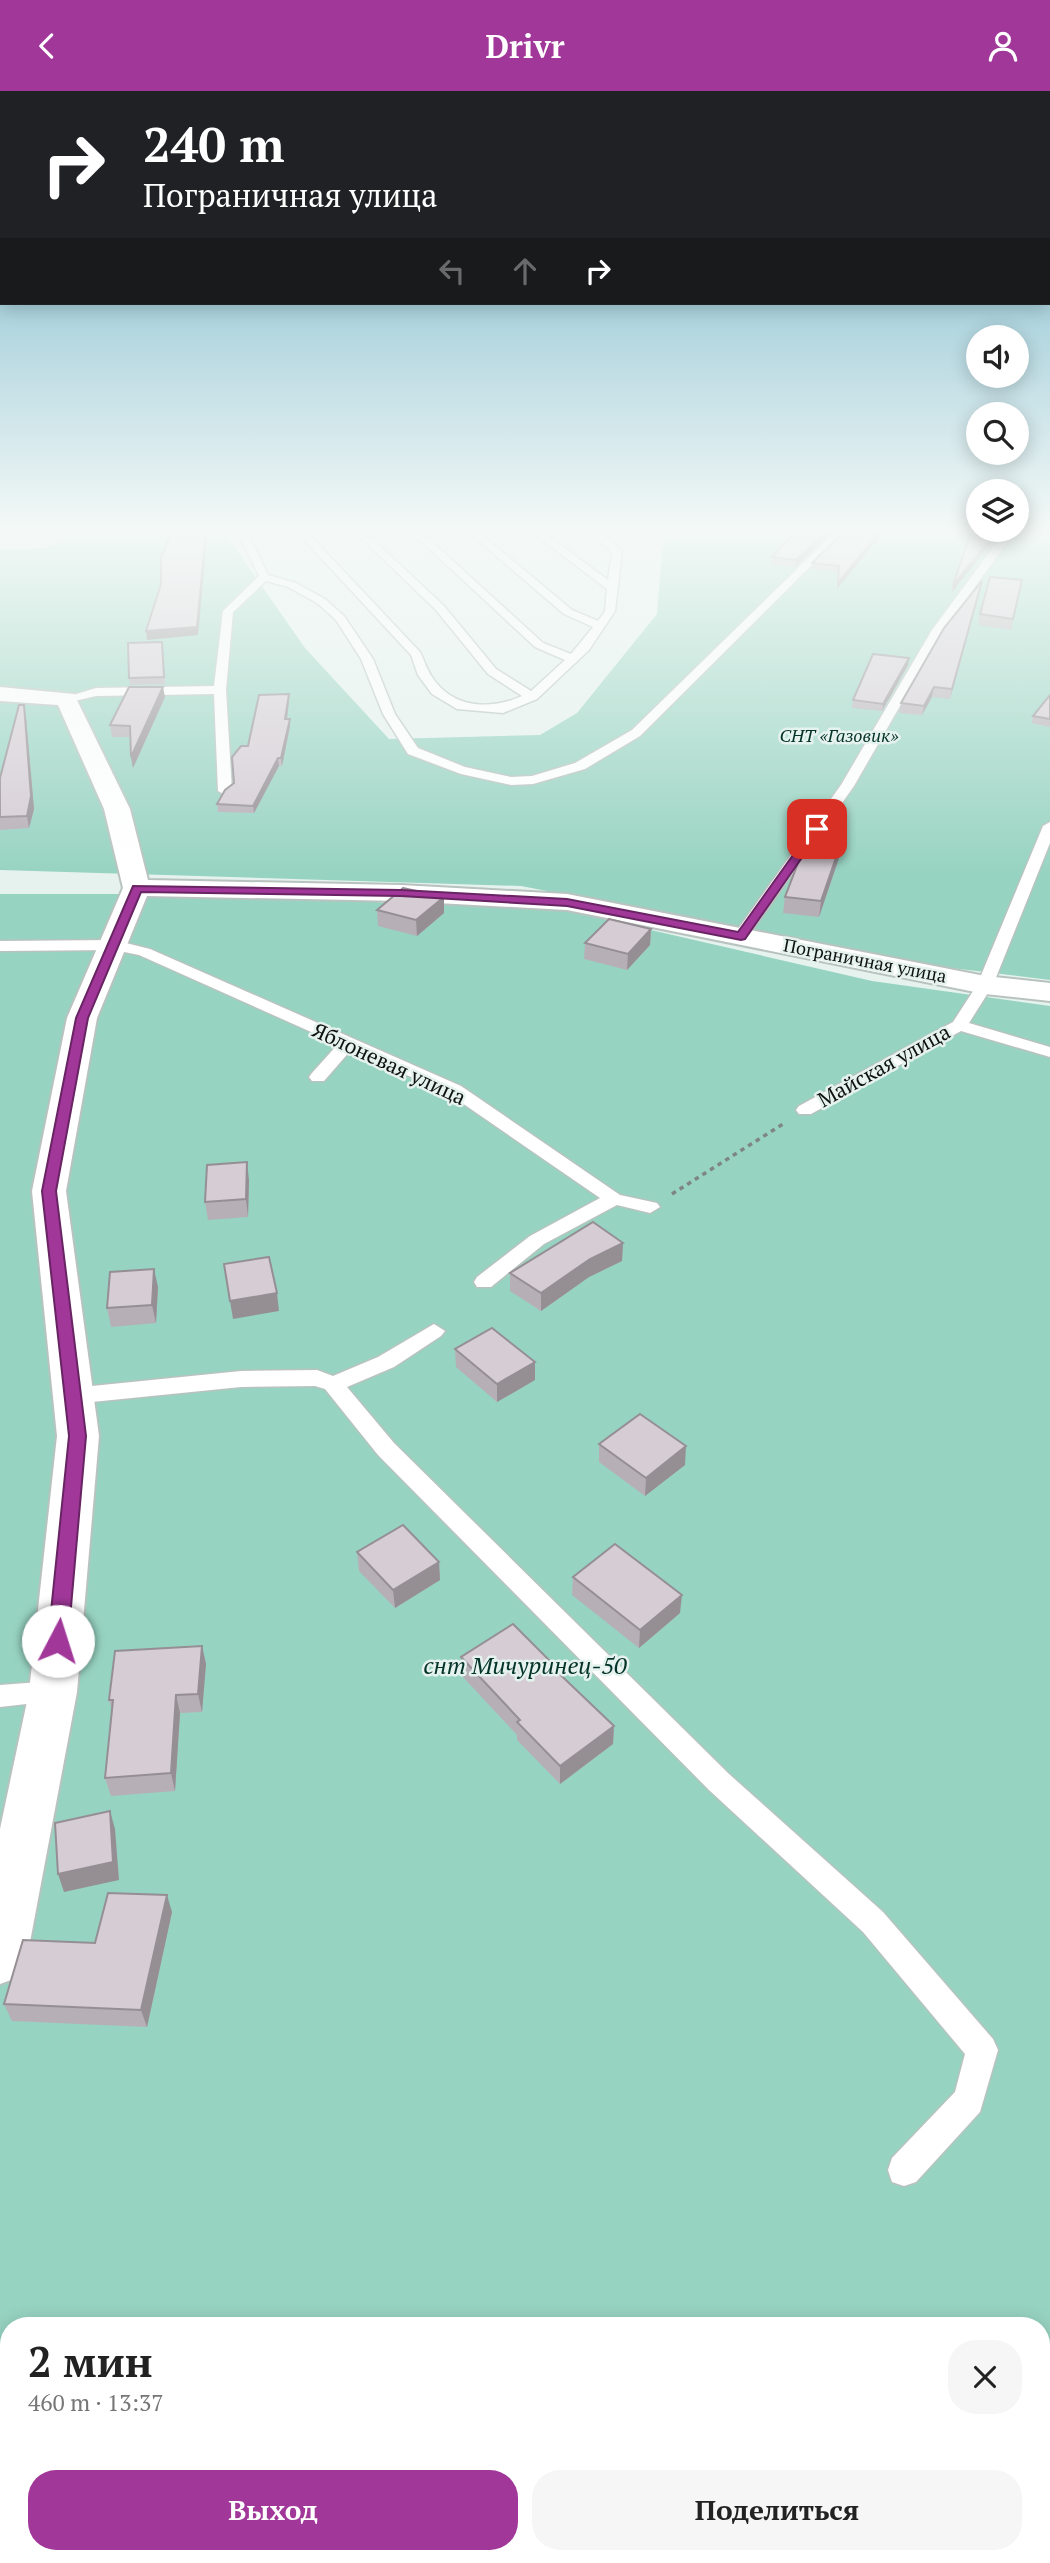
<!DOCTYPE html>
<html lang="ru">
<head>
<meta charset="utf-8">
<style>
  body { margin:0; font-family:"PT Serif",serif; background:#f6f6f6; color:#222; height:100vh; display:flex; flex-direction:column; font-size:26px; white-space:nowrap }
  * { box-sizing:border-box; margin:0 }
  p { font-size:23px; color:#767676 }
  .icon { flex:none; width:38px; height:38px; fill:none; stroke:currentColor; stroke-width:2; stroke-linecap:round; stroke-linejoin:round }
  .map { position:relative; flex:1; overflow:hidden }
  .sheet { position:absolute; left:0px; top:2226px; width:1050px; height:247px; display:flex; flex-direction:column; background:#fff; border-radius:28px 28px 0 0; box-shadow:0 4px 18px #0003 }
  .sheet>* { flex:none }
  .top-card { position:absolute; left:0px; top:0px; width:1050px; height:214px; box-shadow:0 4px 18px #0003; background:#202124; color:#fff; overflow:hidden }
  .fabs { position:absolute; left:966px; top:234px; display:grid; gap:14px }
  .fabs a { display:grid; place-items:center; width:63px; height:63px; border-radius:50%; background:#fff; box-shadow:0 4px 18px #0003; font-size:35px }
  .pin { position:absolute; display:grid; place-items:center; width:60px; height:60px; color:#fff; margin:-30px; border-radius:14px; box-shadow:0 4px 10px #0006 }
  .me { position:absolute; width:77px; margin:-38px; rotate:5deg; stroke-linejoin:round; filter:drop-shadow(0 0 5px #0008) }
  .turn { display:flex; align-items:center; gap:24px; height:147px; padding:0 28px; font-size:32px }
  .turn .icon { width:91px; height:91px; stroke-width:2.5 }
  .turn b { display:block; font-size:49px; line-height:60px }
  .lanes { display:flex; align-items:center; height:66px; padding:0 28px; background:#0003; justify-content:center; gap:35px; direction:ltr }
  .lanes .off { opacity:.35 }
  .round { display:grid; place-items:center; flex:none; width:74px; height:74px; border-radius:28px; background:#f6f6f6 }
  .headline { display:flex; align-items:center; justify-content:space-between; height:119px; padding:0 28px }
  h1 { font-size:42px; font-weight:600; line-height:52px }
  .button { display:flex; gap:14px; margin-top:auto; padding:14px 28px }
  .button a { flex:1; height:80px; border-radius:28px; background:#a03799; color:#fff; font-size:28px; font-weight:600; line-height:80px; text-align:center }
  .button a+a { background:#f6f6f6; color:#222 }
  header { display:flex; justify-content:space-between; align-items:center; height:91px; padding:0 28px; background:#a03799; color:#fff; font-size:32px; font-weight:600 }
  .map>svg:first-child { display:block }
  .green { fill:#97d3c1; fill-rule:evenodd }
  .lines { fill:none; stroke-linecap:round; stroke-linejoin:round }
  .service-casing { stroke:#b8c3bf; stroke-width:3 }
  .minor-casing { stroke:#b8c3bf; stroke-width:4 }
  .path { stroke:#7e8683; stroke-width:3.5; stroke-dasharray:4.5 4.5; stroke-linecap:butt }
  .service { fill:#fff; fill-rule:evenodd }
  .minor { fill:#fff; fill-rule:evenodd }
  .wall { fill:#b7afb6 }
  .shaded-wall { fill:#958f94 }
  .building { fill:#d5ccd4; stroke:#958f94; stroke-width:2 }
  .route { fill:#a03799; stroke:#682463; stroke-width:2 }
  .labels { text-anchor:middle; stroke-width:5; stroke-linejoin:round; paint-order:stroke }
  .far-park-label { font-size:18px; font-style:italic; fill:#043429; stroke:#e6f2ee }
  .far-street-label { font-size:18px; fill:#0e1210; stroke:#e6f2ee }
  .street-label { font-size:21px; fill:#0e1210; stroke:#e6f2ee }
  .near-park-label { font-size:24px; font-style:italic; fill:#043429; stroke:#e6f2ee }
</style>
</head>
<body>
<header><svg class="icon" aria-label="back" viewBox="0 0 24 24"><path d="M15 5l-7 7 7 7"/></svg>Drivr<svg class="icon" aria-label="person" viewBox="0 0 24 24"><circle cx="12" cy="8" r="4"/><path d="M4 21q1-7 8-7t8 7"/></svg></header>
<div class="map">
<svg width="1050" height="2472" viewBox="0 0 1050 2472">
  <rect width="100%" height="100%" fill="#e6f2ee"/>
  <g class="green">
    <path d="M92 438H222L305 557 389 648 540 644 577 622 657 523 663 449 646 438H1050V889L935 875 521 795 0 779V458L44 457Z"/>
    <path d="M0 803H186L564 819 872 890 1050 915V2472H0ZM9 2235H1041V2464H9Z"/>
  </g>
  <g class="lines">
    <defs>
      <g id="service">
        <path d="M236 438H246L268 484 296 492 325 508 344 525 373 568 395 623 418 657 465 676 511 686 532 685 575 672 632 639 838 438H848L640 645 585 678 533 693 511 694 461 683 408 663 383 623 361 568 336 529 317 512 288 496 266 490 233 521 226 599 232 700 225 704 218 700 214 603 96 605 66 612 60 608 96 597 214 595 223 520 259 485Z"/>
        <path d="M294 438H304L420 561C424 569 427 579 432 586 453 618 491 619 522 605L488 583 436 519 352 438H362L444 515 496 578 531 600 565 569 535 556 408 438H418L543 552 571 563 593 536 564 523 465 438H475L572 519 598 530 605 520 607 498 528 438H539L608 489 612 462 597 447 576 438C596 436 609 446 622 461L615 520 589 559 537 608 503 622 457 618 432 603 418 584 411 564Z"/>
        <path d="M678 438H688L678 447H672Z"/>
        <path d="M1006 439H1016L943 540 854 695 746 848H736L733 845 841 694 932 539Z"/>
        <path d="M1050 731V752L993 894 969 932 1050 956V966L961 940 811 1023H799L796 1019 799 1015 953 931 977 894 1043 735Z"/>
        <path d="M114 849 150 858 461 995 620 1104 657 1112 660 1116 650 1122 617 1114 544 1153 491 1196H477L474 1191 477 1186 530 1145 600 1107 449 1003 351 959 324 990H312L309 986 312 982 338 953 139 864 114 859 0 860V850Z"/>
        <path d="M434 1233 445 1240 441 1245 394 1276 347 1296 394 1352 729 1683 883 1821 993 1948 998 1959 980 2021 916 2091 904 2095 892 2091 888 2079 892 2067 955 2001 965 1963 863 1841 709 1699 378 1364 325 1298 315 1295 241 1296 72 1313 64 1310 61 1305 64 1300 72 1297 241 1280 317 1279 333 1285 378 1266Z"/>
        <path d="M53 1590 62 1593 66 1601 62 1609 0 1616V1594Z"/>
      </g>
      <path id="minor" d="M0 596 74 603 130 718 148 789 401 794 567 803 985 885 1050 892V910L985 903 567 819 401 810 147 805 97 927 66 1100 99 1345 77 1601 27 1867 19 1886 0 1893V1738L29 1601 57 1345 32 1100 67 927 123 797 104 718 58 614 0 610Z"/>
    </defs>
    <use href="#service" class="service-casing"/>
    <use href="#minor" class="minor-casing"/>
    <path class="path" d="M672 1103 783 1033"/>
    <use href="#service" class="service"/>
    <use href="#minor" class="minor"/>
  </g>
  <g class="wall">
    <path d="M829 438 828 444 795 476 771 473 772 466Z"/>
    <path d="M847 438H886L837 498 838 481 812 478V472Z"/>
    <path d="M1022 489 1011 539 978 534 980 523Z"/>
    <path d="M980 499 950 608 932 606 922 624 899 622 901 612Z"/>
    <path d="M162 551 165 593 130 594 129 587Z"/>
    <path d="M908 574 882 620 852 617 853 609Z"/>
    <path d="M289 603V610L287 628 290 635 282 675H279L254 722 218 721 217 713 234 692 248 655Z"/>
    <path d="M1050 604V636L1032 632 1033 625Z"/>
    <path d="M165 606 133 677 131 666V646H112L110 634Z"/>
    <path d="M24 614 26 626 34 718 29 737 0 739V687Z"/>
    <path d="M841 752 839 767 819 826 783 822 785 806Z"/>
    <path d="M377 819 444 822 417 845 378 835Z"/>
    <path d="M651 838 650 854 627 879 584 868 585 852Z"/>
    <path d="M249 1089 248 1126 208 1129 205 1111Z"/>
    <path d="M623 1152 622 1170 589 1186 541 1220 510 1200V1182Z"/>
    <path d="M158 1196 156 1232 111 1236 107 1217Z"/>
    <path d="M455 1258 535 1271V1289L497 1311 456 1276Z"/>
    <path d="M599 1353 685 1374 645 1405 599 1371Z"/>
    <path d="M357 1461 439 1471 440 1489 395 1517 359 1480Z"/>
    <path d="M573 1486 680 1522 639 1557 572 1504Z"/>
    <path d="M202 1555 206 1573 202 1621 180 1622 175 1700 111 1705 105 1687 112 1619 109 1609Z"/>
    <path d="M461 1566 552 1572V1576L614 1635 613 1653 560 1693 517 1649V1644L462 1585Z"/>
    <path d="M172 1821 147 1936 12 1930 4 1913 95 1852Z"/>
  </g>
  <g class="shaded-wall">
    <path d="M829 438 828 444 795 476 796 469Z"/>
    <path d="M882 438H886L837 498 838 492Z"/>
    <path d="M998 439H1002L952 501 953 494Z"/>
    <path d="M206 440 207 448 198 544 147 549 146 540Z"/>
    <path d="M982 490 980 499 950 608 952 598Z"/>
    <path d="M909 567 908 574 882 620 883 613Z"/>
    <path d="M163 596 165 606 133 677 131 666Z"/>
    <path d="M934 596 932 606 922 624 924 615Z"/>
    <path d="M289 603V610L286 635 285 628Z"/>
    <path d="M24 614 26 626 34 718 29 737 27 725Z"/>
    <path d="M290 628V635L282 675 281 667Z"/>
    <path d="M278 667 279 675 254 722 253 715Z"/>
    <path d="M841 752 839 767 819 826 821 810Z"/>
    <path d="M444 806V822L417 845 416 829Z"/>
    <path d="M651 838 650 854 627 879 628 863Z"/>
    <path d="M247 1071 249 1089 248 1126 246 1108Z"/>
    <path d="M623 1152 622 1170 589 1186 541 1220V1202L590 1168Z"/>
    <path d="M154 1178 158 1196 156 1232 152 1214Z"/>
    <path d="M277 1202 279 1220 233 1228 230 1210Z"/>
    <path d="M535 1271V1289L497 1311V1293Z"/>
    <path d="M686 1355 685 1374 645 1405 646 1387Z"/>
    <path d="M439 1471 440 1489 395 1517 393 1499Z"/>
    <path d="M682 1504 680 1522 639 1557 640 1539Z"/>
    <path d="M202 1555 206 1573 202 1621 198 1603Z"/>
    <path d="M176 1604 180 1622 175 1700 171 1682Z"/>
    <path d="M614 1635 613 1653 560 1693V1675Z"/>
    <path d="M110 1720 115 1738 119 1789 64 1801 58 1783Z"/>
    <path d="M167 1804 172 1821 147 1936 141 1919Z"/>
  </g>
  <g class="building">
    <path d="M798 438H829L796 469 772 466Z"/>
    <path d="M847 438H882L838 492 839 475 812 472Z"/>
    <path d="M972 438H978V439H998L953 494Z"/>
    <path d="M206 440 197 536 146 540 161 493V467L171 441Z"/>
    <path d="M990 486 1022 489 1013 528 980 523Z"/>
    <path d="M982 490 952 598 934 596 924 615 901 612 944 537Z"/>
    <path d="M162 551 164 586 129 587 128 552Z"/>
    <path d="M873 563 909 567 883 613 853 609Z"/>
    <path d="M129 596H163L131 666 130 635 110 634Z"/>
    <path d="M289 603 285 628H290L281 667H278L253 715 217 713 225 699 234 692 232 666 241 655H248L259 604Z"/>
    <path d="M1050 604V628L1033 625Z"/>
    <path d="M19 614H24L31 705 27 725 0 726V687Z"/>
    <path d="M811 748 841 752 821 810 785 806 803 759Z"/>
    <path d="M403 797 444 806 416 829 377 819Z"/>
    <path d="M609 828 651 838 628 863 585 852Z"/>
    <path d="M247 1071 246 1108 205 1111 207 1074Z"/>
    <path d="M593 1131 623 1152 590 1168 541 1202 510 1182Z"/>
    <path d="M269 1166 277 1202 230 1210 224 1173Z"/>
    <path d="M154 1178 152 1214 107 1217 110 1181Z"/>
    <path d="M492 1237 535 1271 497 1293 455 1258Z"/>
    <path d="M640 1323 686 1355 646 1387 599 1353Z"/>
    <path d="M403 1434 439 1471 393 1499 357 1461Z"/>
    <path d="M615 1453 682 1504 640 1539 573 1486Z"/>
    <path d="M513 1533 552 1572 549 1573 614 1635 560 1675 517 1631 520 1629 461 1566Z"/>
    <path d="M202 1555 198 1603 176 1604 171 1682 105 1687 113 1609H109L115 1560Z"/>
    <path d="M110 1720 113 1771 58 1783 55 1732Z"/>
    <path d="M108 1802 167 1804 141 1919 4 1913 23 1849 95 1852Z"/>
    <path d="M445 2464H509L510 2472H407Z"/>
  </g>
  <linearGradient id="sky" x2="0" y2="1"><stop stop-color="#65aec4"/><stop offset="0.56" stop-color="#f4f9f7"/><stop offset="1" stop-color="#f4f9f7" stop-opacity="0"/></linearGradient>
  <rect width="1050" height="784" fill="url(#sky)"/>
  <path class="route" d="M813 736 822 738 745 848 741 849 567 815 401 805 141 801 88 927 56 1100 86 1345 68 1550 65 1556H51L48 1550 69 1345 42 1100 76 927 133 795 401 799 567 808 738 841Z"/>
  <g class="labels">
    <g class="far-park-label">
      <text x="839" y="651">СНТ «Газовик»</text>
    </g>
    <g class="far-street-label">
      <text transform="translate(865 870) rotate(11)" y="6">Пограничная улица</text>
    </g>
    <g class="street-label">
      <text transform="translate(389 973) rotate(25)" y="7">Яблоневая улица</text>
      <text transform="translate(884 975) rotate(-29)" y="7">Майская улица</text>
    </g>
    <g class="near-park-label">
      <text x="525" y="1583">снт Мичуринец-50</text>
    </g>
  </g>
</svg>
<div class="fabs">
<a><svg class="icon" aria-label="sound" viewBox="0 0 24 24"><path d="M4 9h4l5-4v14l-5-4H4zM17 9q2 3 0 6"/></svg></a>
<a><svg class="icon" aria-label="search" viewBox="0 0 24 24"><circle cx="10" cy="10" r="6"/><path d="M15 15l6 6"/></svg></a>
<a><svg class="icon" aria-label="layers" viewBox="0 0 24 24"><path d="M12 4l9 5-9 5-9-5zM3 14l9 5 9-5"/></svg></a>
</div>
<div class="pin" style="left:817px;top:738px;background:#d93025"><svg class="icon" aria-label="arrive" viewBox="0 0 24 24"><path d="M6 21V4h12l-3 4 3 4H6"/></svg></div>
<svg class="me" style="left:58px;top:1550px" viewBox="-20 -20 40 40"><circle r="19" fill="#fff"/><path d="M0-13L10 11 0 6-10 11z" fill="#a03799"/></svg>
<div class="top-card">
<div class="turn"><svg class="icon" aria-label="right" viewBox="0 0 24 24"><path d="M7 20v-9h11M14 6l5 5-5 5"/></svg><div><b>240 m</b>Пограничная улица</div></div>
<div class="lanes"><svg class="icon off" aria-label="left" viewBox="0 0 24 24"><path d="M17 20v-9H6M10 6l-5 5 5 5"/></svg><svg class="icon off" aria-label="ahead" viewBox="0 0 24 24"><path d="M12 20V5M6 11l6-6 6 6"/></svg><svg class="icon" aria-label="right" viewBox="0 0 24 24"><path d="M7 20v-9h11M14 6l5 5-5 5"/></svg></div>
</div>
<section class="sheet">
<div class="headline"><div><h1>2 мин</h1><p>460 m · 13:37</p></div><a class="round"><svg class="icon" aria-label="close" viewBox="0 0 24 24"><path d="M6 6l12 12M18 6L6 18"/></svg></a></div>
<div class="button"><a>Выход</a><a>Поделиться</a></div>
</section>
</div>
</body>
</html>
